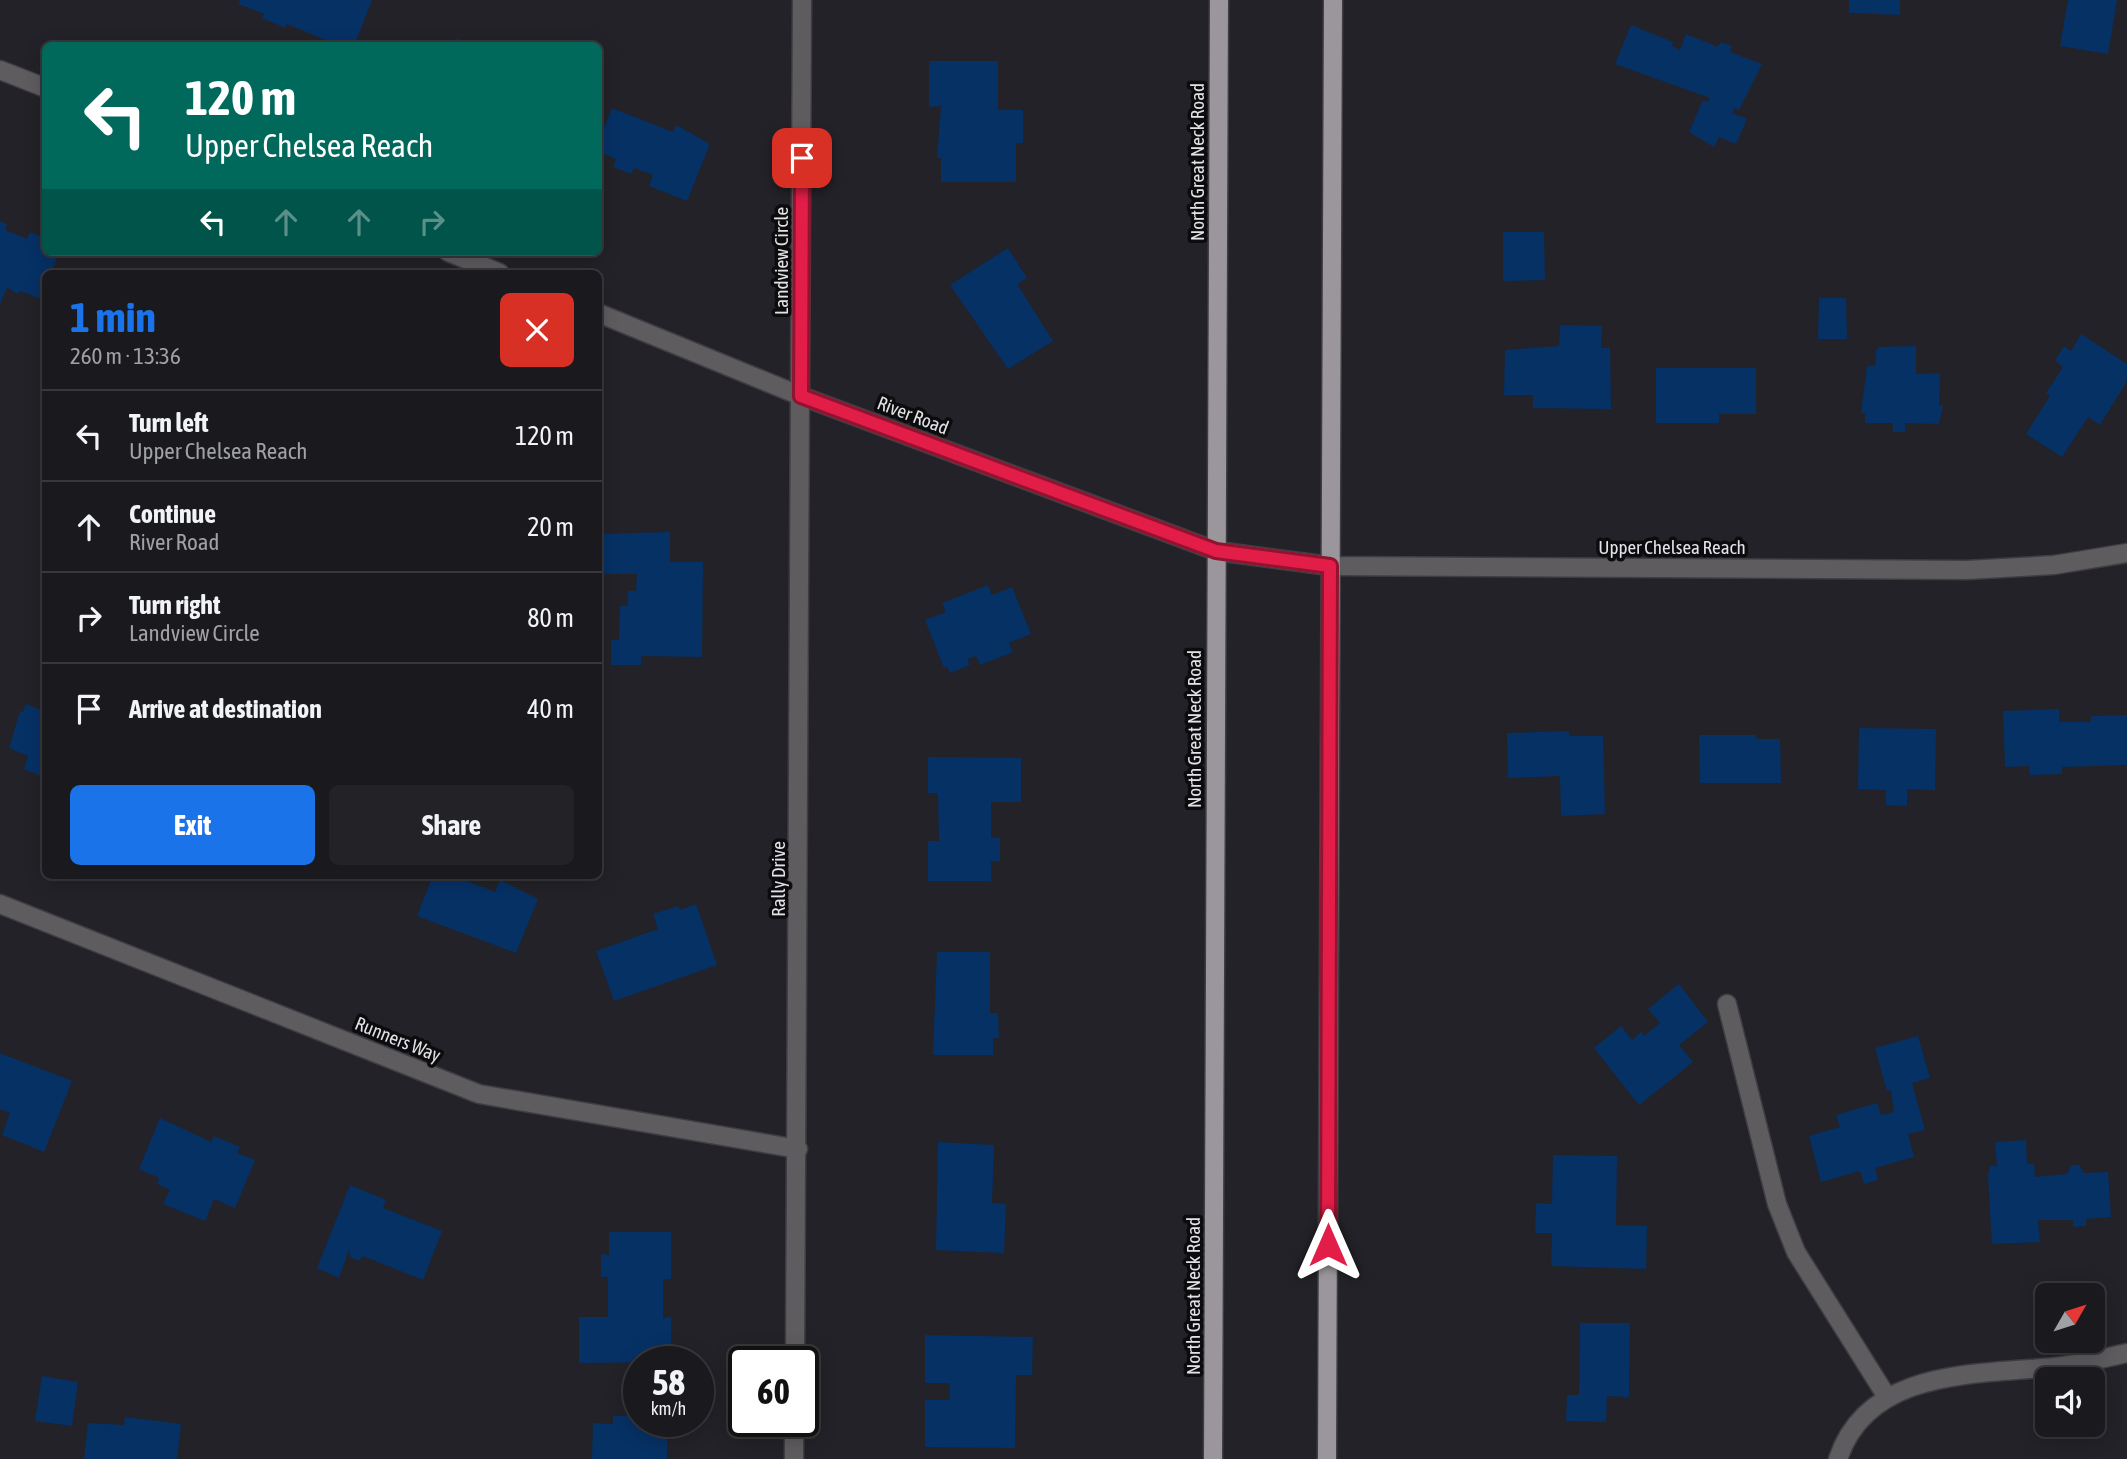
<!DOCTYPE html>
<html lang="en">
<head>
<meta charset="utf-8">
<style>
  body { margin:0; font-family:"Asap Condensed",sans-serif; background:#232327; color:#f1f3f6; height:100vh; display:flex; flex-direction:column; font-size:26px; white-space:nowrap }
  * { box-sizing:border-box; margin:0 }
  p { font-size:23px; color:#9fa1a4 }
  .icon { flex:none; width:38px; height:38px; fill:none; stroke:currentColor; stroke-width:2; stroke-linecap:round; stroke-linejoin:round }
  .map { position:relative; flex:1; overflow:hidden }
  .side { position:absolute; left:42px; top:270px; width:560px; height:609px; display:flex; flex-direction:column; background:#1a1a1e; border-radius:10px; box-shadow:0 4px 18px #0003,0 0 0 2px #38383c }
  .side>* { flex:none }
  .guide { position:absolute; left:42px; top:42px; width:560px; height:214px; border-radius:10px; box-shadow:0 4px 18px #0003,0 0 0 2px #38383c; background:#00695c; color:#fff; overflow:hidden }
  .needle { width:46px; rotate:51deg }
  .controls { position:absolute; left:2035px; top:1283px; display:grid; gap:14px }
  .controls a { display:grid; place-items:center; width:70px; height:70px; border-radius:10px; background:#1a1a1e; box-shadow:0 4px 18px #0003,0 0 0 2px #38383c; font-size:35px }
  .speed { position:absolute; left:623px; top:1346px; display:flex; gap:14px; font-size:35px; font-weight:700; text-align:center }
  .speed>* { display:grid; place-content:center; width:91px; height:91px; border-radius:50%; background:#1a1a1e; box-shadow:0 4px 18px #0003,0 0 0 2px #38383c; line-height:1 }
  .speed small { font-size:18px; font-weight:400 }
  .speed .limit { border:4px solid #111; border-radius:10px; background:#fff; color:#111 }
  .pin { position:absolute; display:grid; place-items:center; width:60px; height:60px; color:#fff; margin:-30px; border-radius:14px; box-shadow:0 4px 10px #0006 }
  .me { position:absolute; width:77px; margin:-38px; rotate:0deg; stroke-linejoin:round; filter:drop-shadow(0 0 5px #0008) }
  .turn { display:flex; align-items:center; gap:24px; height:147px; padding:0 28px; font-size:32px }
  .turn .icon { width:91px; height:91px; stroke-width:2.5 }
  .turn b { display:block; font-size:49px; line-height:60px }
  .lanes { display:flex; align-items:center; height:66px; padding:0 28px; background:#0003; justify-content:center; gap:35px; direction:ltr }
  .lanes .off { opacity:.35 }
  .round { display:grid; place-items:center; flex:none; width:74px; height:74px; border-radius:10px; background:#232327 }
  .headline { display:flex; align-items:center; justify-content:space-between; height:119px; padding:0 28px }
  h1 { font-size:42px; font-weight:700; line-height:52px; color:#1a73e8 }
  .action { display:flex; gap:14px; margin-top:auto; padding:14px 28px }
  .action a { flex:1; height:80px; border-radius:10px; background:#1a73e8; color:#fff; font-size:28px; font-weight:700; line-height:80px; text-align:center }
  .action a+a { background:#232327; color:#f1f3f6 }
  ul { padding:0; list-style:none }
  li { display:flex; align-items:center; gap:21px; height:91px; padding:0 28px; border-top:2px solid #38383c }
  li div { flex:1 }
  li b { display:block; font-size:26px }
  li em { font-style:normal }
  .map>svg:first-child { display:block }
  .building { fill:#063165 }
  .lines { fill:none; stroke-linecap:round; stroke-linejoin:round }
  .minor-casing { stroke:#3d3d43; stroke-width:21 }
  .major-casing { stroke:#3d3d43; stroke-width:21 }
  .minor { stroke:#5f5c5f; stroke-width:18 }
  .major { stroke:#9b969b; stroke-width:18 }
  .route-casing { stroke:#92132f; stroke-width:18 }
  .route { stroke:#e11d48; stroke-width:12 }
  .labels { text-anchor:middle; stroke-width:7; stroke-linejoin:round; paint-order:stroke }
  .street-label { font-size:19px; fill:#e3e3e7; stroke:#0c0c0e }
</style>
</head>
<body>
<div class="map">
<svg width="2127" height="1459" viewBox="0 0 2127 1459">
  <rect width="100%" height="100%" fill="#222228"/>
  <g class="building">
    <path d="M240 0H372L354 46H340L287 24 285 28 262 18 264 14 238 4Z"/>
    <path d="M1849 0H1900V15L1849 13Z"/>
    <path d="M2068 0H2117L2108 54 2060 46Z"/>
    <path d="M1631 25 1673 42 1672 46 1680 50 1686 34 1718 47 1720 42 1732 46 1730 52 1762 64 1739 110 1734 108 1732 113 1747 119 1736 144 1719 137 1714 147 1689 132 1703 100 1708 102 1710 98 1615 64Z"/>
    <path d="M457 38 474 45 476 40 490 46H454Z"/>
    <path d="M929 61H998V110H1023V143H1016V182H941V158H937L941 106 929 107Z"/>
    <path d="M612 108 673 132 676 125 710 144 687 201 649 186 653 175 634 168 631 174 613 167 616 159 598 152V142Z"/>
    <path d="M0 221 7 224 5 230 27 239 30 232 46 238V252H59L51 273H46V285L40 299 21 291 17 294 7 287 0 304Z"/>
    <path d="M1503 232H1544L1545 280 1503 281Z"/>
    <path d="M1008 248 1027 278 1017 284 1053 341 1008 369 950 285Z"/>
    <path d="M1819 298H1846L1847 339H1818Z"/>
    <path d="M1560 325 1602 326 1601 348H1610L1611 409 1533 408V395H1504L1505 350 1559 346Z"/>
    <path d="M2081 334 2127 364V381L2100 425 2088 417 2062 457 2026 434 2050 396 2046 393 2063 367 2055 361 2064 346 2071 351Z"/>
    <path d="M1916 346V374L1940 373 1939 406 1943 405 1939 424 1905 423V432H1893V423H1865V413H1861L1867 366H1875L1876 351 1879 347Z"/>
    <path d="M1656 368H1756V414H1719V423H1656Z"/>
    <path d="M670 532V562H703L702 657 641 656V665H611V640H619L620 606H628V591H636L637 574H598V534Z"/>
    <path d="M988 585 992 595 1012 587 1031 634 1009 643 1013 652 980 665 976 656 967 659 970 665 950 673 947 666 944 668 925 620 946 612 942 603Z"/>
    <path d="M26 704 46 712V778L24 769 28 756 9 748 20 711 23 712Z"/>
    <path d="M2059 709V722H2091V716L2127 715V765L2062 767V774L2030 775 2029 766 2005 767 2003 711Z"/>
    <path d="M1859 728 1936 729 1935 790 1907 789V806L1886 805V790L1858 789Z"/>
    <path d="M1569 731V736H1603L1605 814 1561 816 1560 776 1508 778 1507 733Z"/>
    <path d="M1699 735H1756L1757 739H1780L1781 783H1700Z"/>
    <path d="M928 757 1021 758V802H991V838H1000V862L991 861V881H928V841H939L938 793H928Z"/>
    <path d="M433 875H452L495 892 500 880 538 899 516 953 417 916Z"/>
    <path d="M696 904 717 965 614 1001 596 951 658 929 653 914 678 906 680 910Z"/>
    <path d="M937 952H990V1013H998L999 1038H993V1055H933Z"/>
    <path d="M1679 984 1708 1022 1679 1045 1693 1062 1639 1105 1594 1048 1621 1026 1632 1040 1641 1032 1644 1036 1660 1023 1648 1009Z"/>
    <path d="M1918 1036 1930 1078 1912 1083 1925 1130 1908 1134 1914 1157 1875 1168 1878 1180 1864 1184 1860 1171 1821 1182 1809 1136 1840 1127 1836 1115 1877 1103 1881 1115 1894 1112 1891 1090 1887 1091 1875 1048Z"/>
    <path d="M0 1053 72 1081 44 1152 2 1135 10 1113 0 1109Z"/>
    <path d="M160 1118 211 1142 214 1136 240 1147 237 1153 255 1160 235 1208 214 1199 205 1221 163 1204 170 1190 157 1184 159 1178 139 1169Z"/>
    <path d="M2026 1140 2027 1164H2034L2035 1177 2067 1174 2071 1165H2079L2084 1173 2108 1172 2111 1217 2086 1219V1226L2073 1227V1220H2038L2040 1242 1992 1244 1988 1176 1990 1166H1997L1995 1142Z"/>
    <path d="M938 1142 994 1145 992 1203 1006 1204 1004 1253 936 1250Z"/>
    <path d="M1553 1155 1617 1156 1616 1225 1647 1226 1646 1269 1551 1266 1552 1233H1535L1536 1203 1552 1204Z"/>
    <path d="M350 1185 386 1200 383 1208 442 1231 423 1280 363 1256 359 1261 350 1257 349 1250 339 1278 317 1268Z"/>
    <path d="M609 1232H671V1279H663V1318L671 1317V1362L579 1363V1317H608V1277H601V1254L609 1255Z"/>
    <path d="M1580 1323H1630L1629 1397 1607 1396 1606 1422 1566 1421 1567 1395H1579Z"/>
    <path d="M925 1335 1033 1337 1032 1375H1016L1015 1448 925 1447V1400H950V1383H925Z"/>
    <path d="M42 1376 78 1382 72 1426 35 1421Z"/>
    <path d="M613 1416H639V1421H668L667 1459H592L593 1423 613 1424Z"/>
    <path d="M125 1417 181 1424 177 1459H84L88 1423 124 1425Z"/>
  </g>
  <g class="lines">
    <defs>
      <g id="minor">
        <path d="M0 70 46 88"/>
        <path d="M448 252 500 273"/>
        <path d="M598 313 801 396 1216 551 1330 566 1967 570 2054 565 2127 553"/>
        <path d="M0 904 479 1094 798 1149"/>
        <path d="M1727 1004 1777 1204 1796 1252 1887 1397"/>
        <path d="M795 1362 802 0"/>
        <path d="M794 1459V1421"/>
        <path d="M1838 1459C1868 1368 1977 1375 2054 1367 2078 1365 2103 1358 2127 1353"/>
      </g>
      <g id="major">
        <path d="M1213 1459 1219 0"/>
        <path d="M1327 1459 1333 0"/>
      </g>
    </defs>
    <use href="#minor" class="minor-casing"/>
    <use href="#major" class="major-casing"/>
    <use href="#minor" class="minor"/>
    <use href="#major" class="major"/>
  </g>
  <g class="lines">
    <defs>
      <path id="route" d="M802 158 801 396 1216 551 1330 566 1328 1245"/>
    </defs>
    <use href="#route" class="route-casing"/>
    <use href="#route" class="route"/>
  </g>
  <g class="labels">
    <g class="street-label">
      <text transform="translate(1197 162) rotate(-90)" y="7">North Great Neck Road</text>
      <text transform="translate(781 261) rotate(-90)" y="7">Landview Circle</text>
      <text transform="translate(913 415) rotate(21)" y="7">River Road</text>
      <text x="1672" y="554">Upper Chelsea Reach</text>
      <text transform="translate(1194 729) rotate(-90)" y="7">North Great Neck Road</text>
      <text transform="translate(778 879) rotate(-90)" y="7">Rally Drive</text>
      <text transform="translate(398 1039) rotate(22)" y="7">Runners Way</text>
      <text transform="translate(1193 1296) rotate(-90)" y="7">North Great Neck Road</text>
    </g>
  </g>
</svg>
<div class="controls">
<a><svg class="needle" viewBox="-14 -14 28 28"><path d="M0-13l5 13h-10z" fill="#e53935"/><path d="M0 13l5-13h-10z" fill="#9fa1a4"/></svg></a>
<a><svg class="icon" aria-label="sound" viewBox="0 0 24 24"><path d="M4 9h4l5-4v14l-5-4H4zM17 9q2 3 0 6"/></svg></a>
</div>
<div class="speed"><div>58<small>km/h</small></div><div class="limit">60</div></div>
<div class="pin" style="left:802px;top:158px;background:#d93025"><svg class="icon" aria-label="arrive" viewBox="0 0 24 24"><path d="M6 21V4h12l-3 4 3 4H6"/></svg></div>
<svg class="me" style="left:1328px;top:1245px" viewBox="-20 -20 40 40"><path d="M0-17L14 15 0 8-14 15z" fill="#e11d48" stroke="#fff" stroke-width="4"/></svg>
<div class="guide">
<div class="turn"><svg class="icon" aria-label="left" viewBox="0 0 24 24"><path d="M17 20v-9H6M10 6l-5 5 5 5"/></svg><div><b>120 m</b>Upper Chelsea Reach</div></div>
<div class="lanes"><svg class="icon" aria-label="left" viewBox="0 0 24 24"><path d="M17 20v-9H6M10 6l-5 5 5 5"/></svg><svg class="icon off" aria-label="ahead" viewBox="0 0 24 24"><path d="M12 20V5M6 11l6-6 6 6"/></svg><svg class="icon off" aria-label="ahead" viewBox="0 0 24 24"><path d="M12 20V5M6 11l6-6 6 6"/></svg><svg class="icon off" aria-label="right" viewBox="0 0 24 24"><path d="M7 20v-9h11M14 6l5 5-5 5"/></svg></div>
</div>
<section class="side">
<div class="headline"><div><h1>1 min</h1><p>260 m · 13:36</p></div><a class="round" style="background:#d93025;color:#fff"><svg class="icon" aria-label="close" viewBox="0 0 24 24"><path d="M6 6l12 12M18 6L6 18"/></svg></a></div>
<ul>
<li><svg class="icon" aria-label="left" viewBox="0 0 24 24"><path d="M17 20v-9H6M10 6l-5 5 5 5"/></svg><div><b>Turn left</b><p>Upper Chelsea Reach</p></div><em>120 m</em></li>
<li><svg class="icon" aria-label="ahead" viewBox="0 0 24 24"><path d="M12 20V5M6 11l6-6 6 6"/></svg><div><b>Continue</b><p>River Road</p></div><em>20 m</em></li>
<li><svg class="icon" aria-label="right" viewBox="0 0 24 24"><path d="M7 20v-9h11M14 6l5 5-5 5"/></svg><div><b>Turn right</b><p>Landview Circle</p></div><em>80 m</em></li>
<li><svg class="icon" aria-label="arrive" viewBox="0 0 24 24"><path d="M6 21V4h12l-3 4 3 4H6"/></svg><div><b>Arrive at destination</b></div><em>40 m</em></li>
</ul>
<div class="action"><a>Exit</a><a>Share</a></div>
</section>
</div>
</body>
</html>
